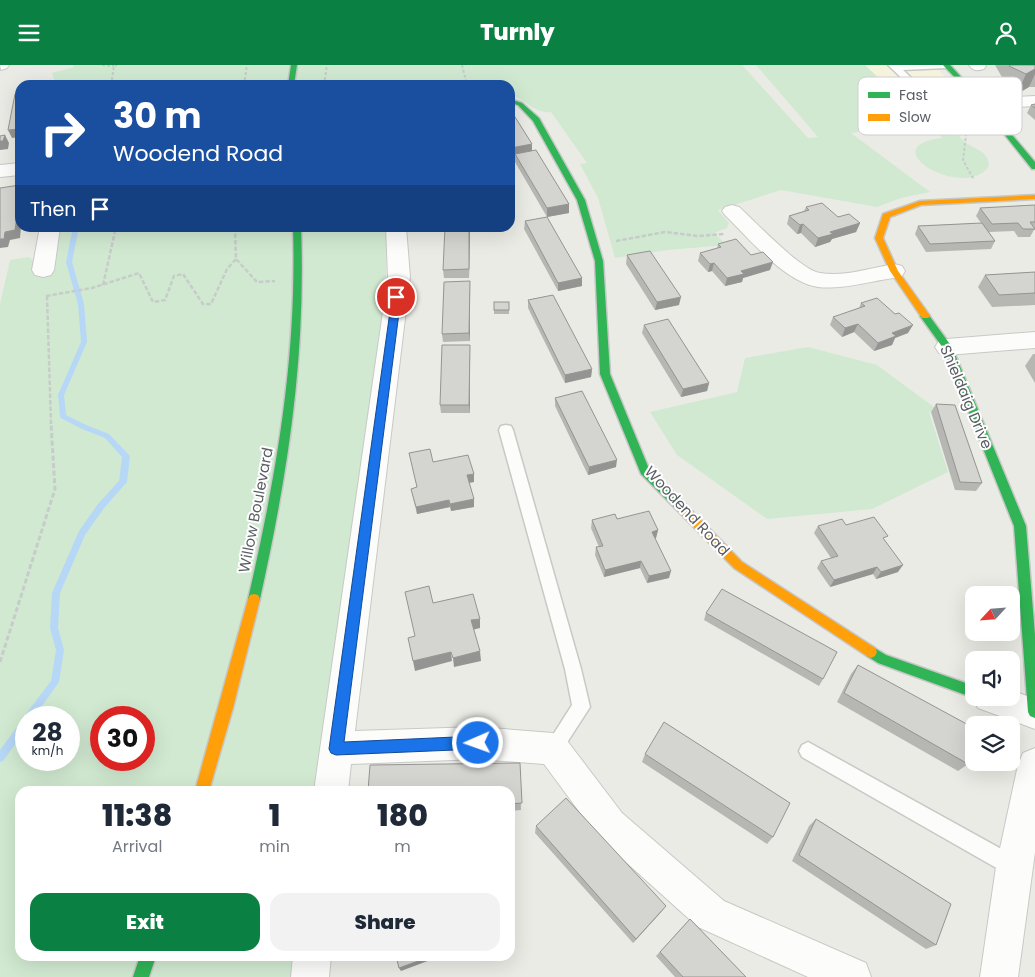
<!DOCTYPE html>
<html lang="en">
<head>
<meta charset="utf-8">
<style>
  body { margin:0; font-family:Poppins,sans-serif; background:#f2f2f3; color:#1f2937; height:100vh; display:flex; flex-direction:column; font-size:19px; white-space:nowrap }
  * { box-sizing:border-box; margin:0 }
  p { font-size:16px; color:#747a83 }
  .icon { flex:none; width:28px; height:28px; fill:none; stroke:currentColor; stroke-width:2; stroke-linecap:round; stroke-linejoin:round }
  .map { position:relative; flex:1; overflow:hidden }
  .sheet { position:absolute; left:15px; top:721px; width:500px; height:175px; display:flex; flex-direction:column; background:#fff; border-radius:15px; box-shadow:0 5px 20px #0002 }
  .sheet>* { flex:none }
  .hud { position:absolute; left:15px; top:15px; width:500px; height:152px; border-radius:15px; box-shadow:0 5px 20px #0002; background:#1a4fa0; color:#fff; overflow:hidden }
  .needle { width:32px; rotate:244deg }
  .fabs { position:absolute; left:965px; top:521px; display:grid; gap:10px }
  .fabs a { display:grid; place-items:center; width:55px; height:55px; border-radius:10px; background:#fff; box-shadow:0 5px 20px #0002; font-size:25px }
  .speed { position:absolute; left:15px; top:641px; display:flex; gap:10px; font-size:25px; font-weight:700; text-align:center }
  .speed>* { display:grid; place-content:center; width:65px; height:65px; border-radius:50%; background:#fff; box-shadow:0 5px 20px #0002; line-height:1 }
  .speed small { font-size:12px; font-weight:400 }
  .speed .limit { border:8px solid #d22; background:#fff; color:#111 }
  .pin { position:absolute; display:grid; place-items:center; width:42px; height:42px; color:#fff; margin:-21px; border:2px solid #fff; border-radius:50%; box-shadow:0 1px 5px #0007 }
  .me { position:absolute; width:55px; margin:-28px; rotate:268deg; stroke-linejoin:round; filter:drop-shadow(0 0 4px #0008) }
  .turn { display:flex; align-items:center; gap:18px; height:105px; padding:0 15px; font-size:22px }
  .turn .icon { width:65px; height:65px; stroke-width:2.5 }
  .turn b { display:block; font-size:35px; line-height:42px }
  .then { display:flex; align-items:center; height:48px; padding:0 15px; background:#0003; gap:10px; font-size:19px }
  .eta { display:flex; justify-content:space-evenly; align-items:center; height:85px; text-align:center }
  .eta b { font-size:30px; font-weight:800; line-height:35px }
  .cta { display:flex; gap:10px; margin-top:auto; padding:10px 15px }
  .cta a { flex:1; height:58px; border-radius:15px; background:#0b8043; color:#fff; font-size:20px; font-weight:800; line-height:58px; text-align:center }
  .cta a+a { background:#f2f2f3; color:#1f2937 }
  header { display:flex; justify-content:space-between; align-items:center; height:65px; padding:0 15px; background:#0b8043; color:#fff; font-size:22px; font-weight:800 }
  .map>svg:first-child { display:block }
  .commercial { fill:#f6f3dd }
  .green { fill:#d1e9d1; fill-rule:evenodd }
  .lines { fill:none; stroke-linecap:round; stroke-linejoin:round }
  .stream { fill:#b7d7f7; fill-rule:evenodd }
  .lane-casing { stroke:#c8c9c7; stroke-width:3 }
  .street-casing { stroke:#c8c9c7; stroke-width:2 }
  .fast-casing { stroke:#c6c7c6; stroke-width:3 }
  .slow-casing { stroke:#c6c7c6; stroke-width:3 }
  .path-far2 { stroke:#c7ccca; stroke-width:2; stroke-dasharray:3 2; stroke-linecap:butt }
  .path-far1 { stroke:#c7ccca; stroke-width:2.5; stroke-dasharray:4.5 2; stroke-linecap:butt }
  .path { stroke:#c7ccca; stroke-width:3; stroke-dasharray:5 2.5; stroke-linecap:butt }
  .lane { fill:#fcfcfb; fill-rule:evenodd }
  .street { fill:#fcfcfb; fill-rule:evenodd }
  .fast { fill:#30b455; fill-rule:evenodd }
  .slow { fill:#ff9f0a; fill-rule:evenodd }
  .wall { fill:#b6b6b3 }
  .shaded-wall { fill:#949492 }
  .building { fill:#d4d4d0; stroke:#949492 }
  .route { fill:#1a73e8; stroke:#114b97 }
  .labels { text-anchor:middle; stroke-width:4; stroke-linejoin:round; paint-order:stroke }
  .street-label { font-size:15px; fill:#5a5e64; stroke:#fff }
  .key { fill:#fff; stroke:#cecfd0; stroke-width:1 }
  .key-label { font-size:14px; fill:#5a5e64 }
</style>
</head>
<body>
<header><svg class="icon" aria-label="menu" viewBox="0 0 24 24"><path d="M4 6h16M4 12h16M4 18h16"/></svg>Turnly<svg class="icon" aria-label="person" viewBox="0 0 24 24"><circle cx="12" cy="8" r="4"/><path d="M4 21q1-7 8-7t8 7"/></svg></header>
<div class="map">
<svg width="1035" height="912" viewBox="0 0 1035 912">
  <rect width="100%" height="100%" fill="#ebebe5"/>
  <path class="commercial" d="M865 0H934L979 49 924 57Z"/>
  <g class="green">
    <path d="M73 0H742L808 73 818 72 756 0H865L924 57 851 68 930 127 901 133 877 142 781 125 718 145 729 158 727 163 714 168 727 180 668 185 615 193 598 133 580 99 587 98 551 47C535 49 525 34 510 30V20H56L52 8 74 2Z"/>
    <path d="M953 61C956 66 960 74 965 77 975 85 988 85 989 101 965 137 870 81 942 73L934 62Z"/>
    <path d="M57 163H386V216L319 726H20V891H298L295 912H0V239L10 195 29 192 34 196ZM26 652H69V695H26ZM101 652H144V695H101Z"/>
    <path d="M808 282 877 300 934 342 935 346 929 347 948 407 872 444 767 454 677 390 650 347 737 327 745 293Z"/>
  </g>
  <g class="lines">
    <path class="stream" d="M73 162H79L72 197 84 239 87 277 64 330 66 350 86 360 109 369 128 389 130 391 127 417 104 443 85 470 60 528 58 563 64 585 59 617 34 652H26V664L3 696 0 697V685L23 654 25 653 26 649 51 616 56 585 50 563 52 528 79 466 98 439 119 416 122 392 105 373 82 364 61 353 60 351 58 330 81 277 78 239 66 197Z"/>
    <defs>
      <g id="lane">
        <path d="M888 0H950L946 3 903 5 942 42V46H936Z"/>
        <path d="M506 360 511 361 513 365 581 604 590 642 559 690 553 693 547 690 544 684 572 640 565 604 499 365 501 361Z"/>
        <path d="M808 677 1021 795 1024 802 1021 809 1014 812 1007 809 802 692 799 686 802 680Z"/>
      </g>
      <g id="street">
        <path d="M0 0H9L7 3 1 5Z"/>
        <path d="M969 0H985L986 1 984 4C977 6 973 6 969 0Z"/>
        <path d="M1035 31V41L983 44 977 43 974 39 977 35 983 34Z"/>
        <path d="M20 98V110L0 112V100Z"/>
        <path d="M732 140 739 142C756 157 800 205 820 208 844 212 871 203 894 199L902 201 905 206 902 211 894 213C870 216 843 225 818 222 784 217 749 173 725 150L722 146 725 142Z"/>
        <path d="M40 162H60L54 205 51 210 43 212 35 210 32 205Z"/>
        <path d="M386 162H406L410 212 355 666 478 662 553 668 565 673 622 748 724 836 866 898 871 912H808L698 862 598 772 544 699 478 694 351 699 348 726H314L388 212Z"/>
        <path d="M1035 267V283L947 290 939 288 935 282 939 276 947 274Z"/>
        <path d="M1011 625 1035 634V664L978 643 973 632 974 630V632H1011Z"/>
        <path d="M1035 683V787L1018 912H980L996 802 1018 700 1023 688Z"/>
        <path d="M293 891H331L329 912H291Z"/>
      </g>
      <g id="fast">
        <path d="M291 0H297L294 20H288Z"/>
        <path d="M943 0H950L985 38 1035 97V104H1032L981 40Z"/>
        <path d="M510 34 522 38 539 53 585 135 603 196 610 309 649 404 685 439 687 442 685 445H677L641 409 600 309 595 196 577 135 533 56 518 40 510 38Z"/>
        <path d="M293 162H301C306 293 288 407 260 534L258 538 254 539 250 538 248 534C277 407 297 293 293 162Z"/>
        <path d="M925 248 928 249 952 282 1026 461 1035 570V653L1030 651 1028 647 1014 461 943 283 920 251Z"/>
        <path d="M871 581 886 590 974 621V632H975L974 633 878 598 867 591 865 587 867 583Z"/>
        <path d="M140 891H156L149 912H133Z"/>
      </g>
      <g id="slow">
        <path d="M1035 130V134L921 140 890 152 883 173 898 206 930 251 928 253H922L890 206 875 173 883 149 920 136Z"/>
        <path d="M681 438 685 439 742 497 875 583 877 587 875 591 871 593 867 591 734 503 677 445 675 442 677 439Z"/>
        <path d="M254 529 258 530 260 534 233 643 209 726H195L248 534 250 530Z"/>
      </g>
    </defs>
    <use href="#lane" class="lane-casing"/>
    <use href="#street" class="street-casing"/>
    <use href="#fast" class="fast-casing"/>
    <use href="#slow" class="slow-casing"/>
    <g class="path-far2">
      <path d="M102 0 114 1"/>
      <path d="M462 0 467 20"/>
      <path d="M111 20 114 1 117 0"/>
      <path d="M244 20 247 0"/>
      <path d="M324 20 327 0"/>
      <path d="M950 55 966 70 963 95 974 115"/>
    </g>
    <g class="path-far1">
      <path d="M235 162 236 194 257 217 275 216"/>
      <path d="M616 176 665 167 698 171 724 169"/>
      <path d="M103 220 116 162"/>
      <path d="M46 231 92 223 139 208 153 237 165 235 174 211 183 209 203 239H211L227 204 236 194"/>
      <path d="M47 231 51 359"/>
    </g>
    <path class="path" d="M0 597 55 424 51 358"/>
    <use href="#lane" class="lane"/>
    <use href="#street" class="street"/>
    <use href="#fast" class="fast"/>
    <use href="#slow" class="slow"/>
  </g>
  <g class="wall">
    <path d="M995 0H1035V22H1029L1017 29 1000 21 1003 14Z"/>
    <path d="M1035 39V55L1027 48 1031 40Z"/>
    <path d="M510 44 532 86 569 139V148L547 152 515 97V90L511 91 510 89Z"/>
    <path d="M1035 140V165H1034L1030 172H1018L1014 166 989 167 995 176 991 184 926 187 915 169 918 161 981 158 976 151 980 143Z"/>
    <path d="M806 142 860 158 856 167 832 174 830 177 815 182 801 168 797 169 787 159 789 151 804 146Z"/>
    <path d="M525 156 582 213V221L558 226 524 164Z"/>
    <path d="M470 162 469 213H444L443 205Z"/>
    <path d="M718 179 751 190 770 205 743 213 742 217 725 221 712 206 708 207 698 196 700 188 717 184Z"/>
    <path d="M627 190 679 240 655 245 626 199Z"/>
    <path d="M1035 207V240L992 242 978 222 985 210Z"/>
    <path d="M470 216V276L443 277 442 269Z"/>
    <path d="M528 235 592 304 591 312 565 318 528 243Z"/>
    <rect x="494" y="237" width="15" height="12"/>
    <path d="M861 238 908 268 895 273 892 280 874 286 854 267 842 272 830 260 833 252 859 243Z"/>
    <path d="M644 260 709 318 707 326 681 332 642 268Z"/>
    <path d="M470 280V348H441L440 340Z"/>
    <path d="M1033 289H1035V318L1025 301Z"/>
    <path d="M555 333 616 402 588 410 555 341Z"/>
    <path d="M936 339 982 418 976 426 955 425 931 347Z"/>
    <path d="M409 388 433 397 474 417 469 418 474 442 451 446 450 442 417 449 411 424 417 422Z"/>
    <path d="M617 454 658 465 656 473H655L669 513 647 518 640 503 604 512 595 490 596 482H599L591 463 592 455Z"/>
    <path d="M846 460 885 476 898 507 876 514 873 509 830 522 817 503 821 496 831 493 814 468 818 461Z"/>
    <path d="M706 548 823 614 819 621 704 555Z"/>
    <path d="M858 600 968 699 958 706 837 637 851 609Z"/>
    <path d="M645 689 773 772 767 779 642 697Z"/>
    <path d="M520 698 521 745 510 746V726Z"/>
    <path d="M816 754 936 880 926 884 792 796 809 761Z"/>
    <path d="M536 761 662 846 633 878 535 768Z"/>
    <path d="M690 854 746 912H675L656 891Z"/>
  </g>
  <g class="shaded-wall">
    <path d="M1035 4V9L1029 22 1017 29 1026 9Z"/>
    <path d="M20 64V72L12 73 8 65Z"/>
    <path d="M5 70 9 78 8 84 0 85V76Z"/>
    <path d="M532 79V88L515 89V90L511 91V83Z"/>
    <path d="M20 129V162H21L20 173 10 175 8 182 0 183V174L5 167Z"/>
    <path d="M569 139V148L547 152V143Z"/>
    <path d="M860 158 856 167 832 174 830 177 815 182 818 173 830 167Z"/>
    <path d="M803 159 801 168 797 169 800 160Z"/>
    <path d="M469 162 470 167 469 213Z"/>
    <path d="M773 197 770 205 743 213 742 217 725 221 727 213 741 206Z"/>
    <path d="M714 198 712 206 708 207 710 199Z"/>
    <path d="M582 213V221L558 226V218Z"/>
    <path d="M470 216V276L469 268Z"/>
    <path d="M681 232 679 240 655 245 657 237Z"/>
    <path d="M858 259 854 267 842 272 845 263Z"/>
    <path d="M913 260 908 268 895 273 892 280 874 286 878 278 892 268Z"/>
    <path d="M470 280V348L469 340Z"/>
    <path d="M592 304 591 312 565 318V310Z"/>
    <path d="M709 318 707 326 681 332 683 324Z"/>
    <path d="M617 395 616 402 588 410 589 402Z"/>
    <path d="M474 409V417L467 418V410Z"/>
    <path d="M474 434V442L451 446 450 439Z"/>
    <path d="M449 435 450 442 417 449 416 442Z"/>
    <path d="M658 465 656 473 651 474 652 467Z"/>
    <path d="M641 496 640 503 604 512 605 505Z"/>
    <path d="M903 500 898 507 876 514 881 507Z"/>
    <path d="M877 502 873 509 830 522 834 515Z"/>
    <path d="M671 506 669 513 647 518 649 511Z"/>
    <path d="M480 554V563L472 565 471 555Z"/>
    <path d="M480 586 481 596 454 602 453 593Z"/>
    <path d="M451 587 452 596 415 606 413 596Z"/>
    <path d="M666 841 662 846 633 878 636 874Z"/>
    <path d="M432 891H441L401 906 399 903Z"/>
  </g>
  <g class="building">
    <path d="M1010 0H1035V4L1026 9 1009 1Z"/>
    <path d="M20 28V64L8 65 15 29Z"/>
    <path d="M1035 39V43L1031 40Z"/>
    <path d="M510 44 532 79 511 83 510 81Z"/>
    <path d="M5 70 3 76H0V71Z"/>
    <path d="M536 85 569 139 547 143 515 89Z"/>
    <path d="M20 120V129L15 165 5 167 4 174H0V123Z"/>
    <path d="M822 138 838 152 849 149 860 158 830 167 833 169 818 173 803 159 800 160 789 151 809 145 806 142Z"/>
    <path d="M1035 140V157H1030L1035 164H1023L1018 158 992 159 980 143Z"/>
    <path d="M547 152 582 213 558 218 525 156Z"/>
    <path d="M982 158 995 176 930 179 918 161Z"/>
    <path d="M445 162H469V204L443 205Z"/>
    <path d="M736 174 751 190 763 187 773 197 741 206 744 209 727 213 714 198 710 199 700 188 721 182 718 179Z"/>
    <path d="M650 186 681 232 657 237 627 190Z"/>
    <path d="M1035 207V228L999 230 985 210Z"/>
    <path d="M470 216 469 268 442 269 444 217Z"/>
    <path d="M553 230 592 304 565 310 528 235Z"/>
    <path d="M877 233 895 249 899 248 913 260 892 268 896 271 878 278 858 259 845 263 833 252 865 241 861 238Z"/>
    <rect x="494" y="237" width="15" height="8"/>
    <path d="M668 254 709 318 683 324 644 260Z"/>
    <path d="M442 280H470L469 340H440Z"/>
    <path d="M582 326 617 395 589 402 555 333Z"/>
    <path d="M936 339 955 340 982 418 960 417Z"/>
    <path d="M430 384 433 397 468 390 474 409 467 410 474 434 450 439 449 435 416 442 411 424 417 422 409 388Z"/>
    <path d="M649 446 658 465 652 467 671 506 649 511 641 496 605 505 596 482 603 481 592 455 615 449 617 454Z"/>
    <path d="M874 452 888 471 883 473 903 500 881 507 877 502 834 515 821 496 838 491 818 461 842 454 846 460Z"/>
    <path d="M429 521 433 538 473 529 480 554 471 555 480 586 453 593 451 587 413 596 408 573 415 571 405 527Z"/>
    <path d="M722 524 837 587 823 614 706 548Z"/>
    <path d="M858 600 974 663V685L968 699 844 628Z"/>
    <path d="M664 657 790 738 773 772 645 689Z"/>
    <path d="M520 698 522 738 510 739V726H368L370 700Z"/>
    <path d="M566 733 666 841 636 874 536 761Z"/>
    <path d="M816 754 951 839 936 880 799 790Z"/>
    <path d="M690 854 746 912H683L660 887Z"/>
    <path d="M396 891H432L399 903Z"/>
  </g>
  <path class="route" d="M396 229 401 232 344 677 478 671 483 673 485 678 483 683 478 684 336 690 331 688 329 684 392 232Z"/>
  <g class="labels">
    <g class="street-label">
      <text transform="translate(966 332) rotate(67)" y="5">Shieldaig Drive</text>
      <text transform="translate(256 445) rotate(-79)" y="5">Willow Boulevard</text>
      <text transform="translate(687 446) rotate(47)" y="5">Woodend Road</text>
    </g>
  </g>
  <rect x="858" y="12" width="164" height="58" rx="8" class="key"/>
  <rect x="868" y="27" width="22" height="6" fill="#30b455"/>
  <rect x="868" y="49" width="22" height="7" fill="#ff9f0a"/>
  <g class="key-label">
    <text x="899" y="35">Fast</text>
    <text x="899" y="57">Slow</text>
  </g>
</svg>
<div class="fabs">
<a><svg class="needle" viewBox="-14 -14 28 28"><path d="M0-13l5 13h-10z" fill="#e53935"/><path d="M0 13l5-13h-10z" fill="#747a83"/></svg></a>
<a><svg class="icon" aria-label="sound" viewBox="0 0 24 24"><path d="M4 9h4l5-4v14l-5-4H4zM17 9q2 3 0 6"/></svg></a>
<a><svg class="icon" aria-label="layers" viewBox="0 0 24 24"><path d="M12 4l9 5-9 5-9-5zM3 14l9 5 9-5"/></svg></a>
</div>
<div class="speed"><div>28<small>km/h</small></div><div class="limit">30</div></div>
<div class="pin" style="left:396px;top:232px;background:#d93025"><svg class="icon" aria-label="arrive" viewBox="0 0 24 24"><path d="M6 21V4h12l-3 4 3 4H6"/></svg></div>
<svg class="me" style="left:478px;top:678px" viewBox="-20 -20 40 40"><circle r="17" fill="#1a73e8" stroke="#fff" stroke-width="3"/><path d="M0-11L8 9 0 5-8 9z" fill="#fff"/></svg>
<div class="hud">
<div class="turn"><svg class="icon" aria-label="right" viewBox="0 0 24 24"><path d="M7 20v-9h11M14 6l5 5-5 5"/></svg><div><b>30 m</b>Woodend Road</div></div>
<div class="then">Then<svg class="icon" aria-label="arrive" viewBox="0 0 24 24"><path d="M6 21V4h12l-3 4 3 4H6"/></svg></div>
</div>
<section class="sheet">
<div class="eta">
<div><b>11:38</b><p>Arrival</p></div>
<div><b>1</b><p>min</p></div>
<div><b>180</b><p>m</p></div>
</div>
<div class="cta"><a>Exit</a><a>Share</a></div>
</section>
</div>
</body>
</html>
